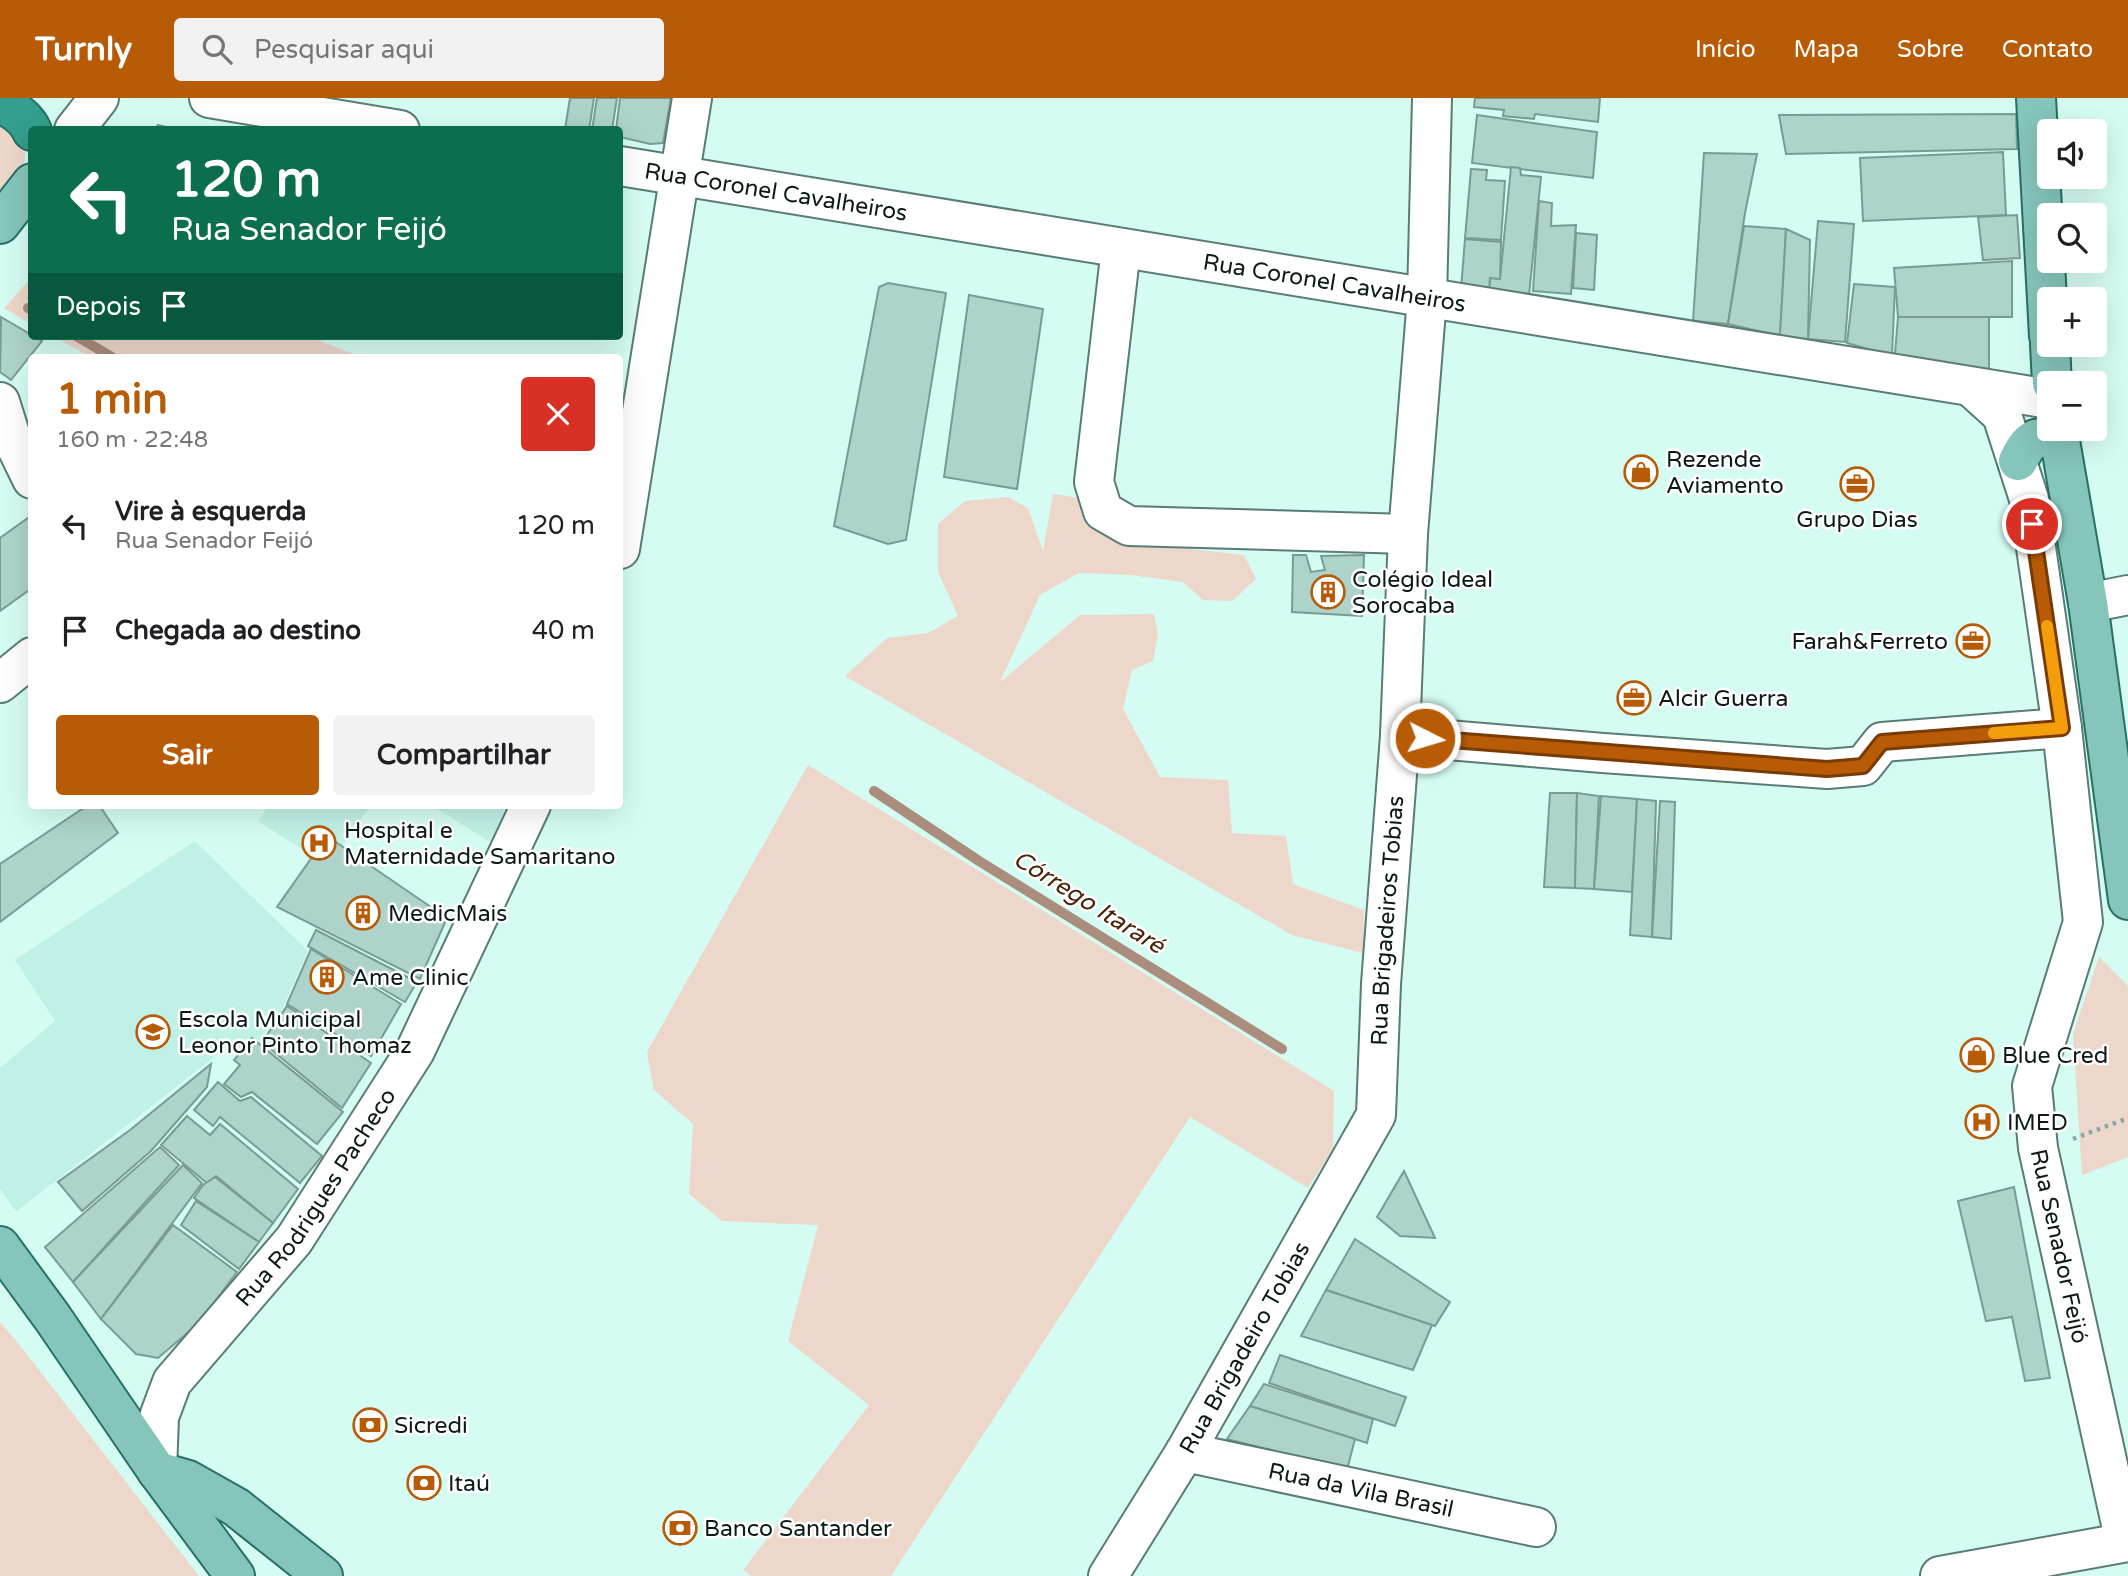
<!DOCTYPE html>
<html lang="pt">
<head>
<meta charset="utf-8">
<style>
  body { margin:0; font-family:"Varela Round",sans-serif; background:#f2f2f2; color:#202124; height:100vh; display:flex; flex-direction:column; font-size:26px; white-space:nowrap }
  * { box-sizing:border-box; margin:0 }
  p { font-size:23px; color:#757577 }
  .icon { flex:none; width:38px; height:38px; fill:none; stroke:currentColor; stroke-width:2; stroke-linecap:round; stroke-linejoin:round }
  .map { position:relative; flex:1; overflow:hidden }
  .side { position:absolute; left:28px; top:256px; width:595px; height:455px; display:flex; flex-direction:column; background:#fff; border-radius:7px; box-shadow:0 7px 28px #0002 }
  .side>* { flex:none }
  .banner { position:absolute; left:28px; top:28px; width:595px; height:214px; border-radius:7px; box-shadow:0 7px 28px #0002; background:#0b6e4f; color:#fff; overflow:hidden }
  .controls { position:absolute; left:2037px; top:21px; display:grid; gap:14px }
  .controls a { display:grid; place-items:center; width:70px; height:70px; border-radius:7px; background:#fff; box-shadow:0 7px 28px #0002; font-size:35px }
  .pin { position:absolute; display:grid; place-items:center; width:60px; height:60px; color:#fff; margin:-30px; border:4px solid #fff; border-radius:50%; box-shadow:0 2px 7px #0007 }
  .me { position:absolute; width:77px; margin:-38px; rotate:95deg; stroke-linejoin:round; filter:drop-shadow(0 0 5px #0008) }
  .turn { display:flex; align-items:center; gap:24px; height:147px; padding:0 28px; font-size:32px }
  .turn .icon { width:91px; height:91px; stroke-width:2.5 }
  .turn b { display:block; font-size:49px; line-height:60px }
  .then { display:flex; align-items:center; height:66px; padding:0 28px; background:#0003; gap:14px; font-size:26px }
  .round { display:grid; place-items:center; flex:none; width:74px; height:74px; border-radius:7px; background:#f2f2f2 }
  .headline { display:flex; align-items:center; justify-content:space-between; height:119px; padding:0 28px }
  h1 { font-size:42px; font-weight:700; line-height:52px; color:#b85b06 }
  .cta { display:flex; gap:14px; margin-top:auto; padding:14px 28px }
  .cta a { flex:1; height:80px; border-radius:7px; background:#b85b06; color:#fff; font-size:28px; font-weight:700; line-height:80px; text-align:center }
  .cta a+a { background:#f2f2f2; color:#202124 }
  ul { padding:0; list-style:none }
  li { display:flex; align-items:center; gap:21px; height:105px; padding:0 28px }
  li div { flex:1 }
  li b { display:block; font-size:26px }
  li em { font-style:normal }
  header { display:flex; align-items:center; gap:42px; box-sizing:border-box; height:98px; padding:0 35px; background:#b85b06; color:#fff }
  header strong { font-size:33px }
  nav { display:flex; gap:38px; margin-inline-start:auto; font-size:24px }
  .search { width:490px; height:63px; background:#f2f2f2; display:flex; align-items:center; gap:18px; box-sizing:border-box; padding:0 24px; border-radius:7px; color:#757577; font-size:26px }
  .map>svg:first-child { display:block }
  .built { fill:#c0f1e6 }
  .green { fill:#edd7ca }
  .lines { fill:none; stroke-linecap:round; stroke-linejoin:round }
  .stream { stroke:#aa8d7c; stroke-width:10 }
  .building { fill:#add3ca; stroke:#789c95; stroke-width:2 }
  .minor-casing { stroke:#597c75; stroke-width:42 }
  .major-casing { stroke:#267064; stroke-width:42 }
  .highway-casing { stroke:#267064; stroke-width:42 }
  .path { stroke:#8aa8a1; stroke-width:4.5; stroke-dasharray:3.5 5; stroke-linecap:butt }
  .minor { stroke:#fff; stroke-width:38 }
  .major { stroke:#85c5bb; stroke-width:38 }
  .highway { stroke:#349f8e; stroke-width:38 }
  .route-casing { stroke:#783b04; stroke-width:18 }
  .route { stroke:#b85b06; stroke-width:12 }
  .slow { stroke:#f59e0b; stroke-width:12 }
  .labels { text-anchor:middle; stroke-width:5; stroke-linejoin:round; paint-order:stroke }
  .street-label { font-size:23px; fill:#0c1a17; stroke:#fff }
  .poi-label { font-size:23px; fill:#0c1a17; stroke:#fff; text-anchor:start }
  .water-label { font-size:24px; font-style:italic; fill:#4b2305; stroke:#fff }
</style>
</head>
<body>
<header>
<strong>Turnly</strong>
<div class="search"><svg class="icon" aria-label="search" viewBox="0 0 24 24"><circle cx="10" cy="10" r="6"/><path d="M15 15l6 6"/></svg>Pesquisar aqui</div>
<nav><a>Início</a><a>Mapa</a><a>Sobre</a><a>Contato</a></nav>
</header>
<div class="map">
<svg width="2128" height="1478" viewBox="0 0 2128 1478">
  <rect width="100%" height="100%" fill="#d5fcf3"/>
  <g class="built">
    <path d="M269 707H371L328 768 258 723Z"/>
    <path d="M431 707H507L490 744Z"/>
    <path d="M195 743 308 853 280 916 249 954 231 946 16 1114 0 1091V970L55 923 15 862Z"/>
  </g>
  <g class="green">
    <path d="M0 26 9 28 26 48 23 75 0 108Z"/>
    <path d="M31 180V226L4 210Z"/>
    <path d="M53 238H308L361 259H90Z"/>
    <path d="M1053 396 1080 400 1128 444 1244 457 1256 481 1232 503 1203 502 1183 484 1131 477 1079 475 1040 497 1000 584 1080 517 1154 516 1158 537 1153 563 1132 572 1123 611 1160 679 1228 682 1232 735 1286 738 1293 786 1364 812 1363 855 1292 837 845 578 887 540 928 535 958 518 938 474V426L965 403 1008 399 1028 410 1043 453Z"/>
    <path d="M808 667 1334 993 1333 1051 1308 1090 1190 1019 891 1478H751L743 1472 869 1307 788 1243 818 1127 722 1123 689 1096 693 1026 654 992 647 954Z"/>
    <path d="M2099 859 2128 888V1059L2082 1077 2073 936Z"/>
    <path d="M0 1224 18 1245 199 1478H0Z"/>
  </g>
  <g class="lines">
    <g class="stream">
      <path d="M28 210 32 212"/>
      <path d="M76 238 112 259"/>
      <path d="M874 693 979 763 1282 951"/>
    </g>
  </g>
  <g class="building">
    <path d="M570 0H594L589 32 565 31Z"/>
    <path d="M597 0H617L612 32H592Z"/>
    <path d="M620 0H671L663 45 650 46 620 39V32H616Z"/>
    <path d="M1475 0H1600L1598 24 1535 16 1534 21 1503 18 1504 12 1474 9Z"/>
    <path d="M2016 16 2017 51 1786 56 1779 17Z"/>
    <path d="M1477 17 1597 34 1593 80 1472 65Z"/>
    <path d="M158 27 178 32H154Z"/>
    <path d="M2003 54 2006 117 1863 123 1860 60Z"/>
    <path d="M1704 55 1757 56 1745 115 1728 226 1693 223Z"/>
    <path d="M1511 69 1520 70 1521 77 1541 79 1529 197 1489 192 1490 180 1500 181Z"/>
    <path d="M1471 71 1487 72 1486 82 1505 83 1501 142 1465 140Z"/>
    <path d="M1539 103 1552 105 1551 128 1576 127 1571 196 1533 193Z"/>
    <path d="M2017 117 2020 160 1983 162 1978 119Z"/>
    <path d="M1818 123 1854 126 1845 244 1808 241Z"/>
    <path d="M1744 128 1786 131 1780 238 1728 226Z"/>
    <path d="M1786 131 1810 142 1808 241 1780 238Z"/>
    <path d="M1576 135 1597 137 1594 192 1573 190Z"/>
    <path d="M1465 141 1501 144 1500 181 1490 180 1489 192 1461 191Z"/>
    <path d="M2012 163V219H1898L1894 170Z"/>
    <path d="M888 185 946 195 906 442 888 446 834 428 879 189Z"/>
    <path d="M1854 186 1895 189 1892 258 1847 245Z"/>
    <path d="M969 197 1043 211 1017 391 944 379Z"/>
    <path d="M1 219 42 243 11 282 0 274Z"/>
    <path d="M1898 219H1989V275L1895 256Z"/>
    <path d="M32 417V490L0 513V440Z"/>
    <path d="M1293 457H1306L1311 474 1325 472 1321 458 1364 457 1362 518 1292 514Z"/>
    <path d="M1550 695H1577L1575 790 1544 789Z"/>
    <path d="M1577 695 1599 698 1594 791 1575 790Z"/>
    <path d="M1601 698 1637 701 1632 794 1594 791Z"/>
    <path d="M1637 701 1656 703 1652 839 1630 837Z"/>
    <path d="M1660 703 1675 704 1671 841 1652 839Z"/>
    <path d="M88 707H99L118 735 0 824V766Z"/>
    <path d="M327 738 447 820 420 881 277 809Z"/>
    <path d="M316 832 417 884 405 904 308 848Z"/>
    <path d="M311 851 401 906 371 958 287 906Z"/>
    <path d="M287 908 371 965 342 1010 262 944Z"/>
    <path d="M252 940 343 1014 317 1046 252 994 241 999 224 986 240 967 234 962Z"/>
    <path d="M211 966 207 989 151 1053 82 1113 58 1084 130 1032Z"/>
    <path d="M218 984 240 1003 251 999 322 1058 300 1085 220 1019 213 1028 194 1012Z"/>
    <path d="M187 1018 210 1037 220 1026 298 1091 273 1125 216 1078 208 1086 161 1047Z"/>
    <path d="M160 1049 179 1067 73 1184 45 1149Z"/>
    <path d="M183 1067 202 1085 101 1221 73 1184Z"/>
    <path d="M1404 1073 1435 1140 1400 1138 1377 1119Z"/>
    <path d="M215 1079 273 1125 259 1144 194 1100 203 1087Z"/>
    <path d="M2014 1089 2050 1280 2025 1283 2012 1219 1986 1223 1958 1103Z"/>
    <path d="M196 1103 259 1144 239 1171 181 1127Z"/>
    <path d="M173 1127 237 1174 198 1226 158 1260 136 1256 101 1221Z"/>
    <path d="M1355 1141 1450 1204 1435 1228 1326 1192Z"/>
    <path d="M1326 1192 1432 1227 1413 1272 1301 1238Z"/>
    <path d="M1280 1257 1406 1299 1395 1328 1269 1285Z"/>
    <path d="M1264 1286 1373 1321 1367 1345 1250 1308Z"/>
    <path d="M1250 1308 1355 1341 1347 1372 1227 1341Z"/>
  </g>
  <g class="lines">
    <defs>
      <g id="minor">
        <path d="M209 0 400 32"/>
        <path d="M74 32 99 0"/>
        <path id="s1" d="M620 68 2049 301"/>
        <path d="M1121 150 1094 384 1103 413 1129 428 1408 436"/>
        <path id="s2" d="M1971 289 2002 317 2029 401 2062 630 2083 824 2032 988 2038 1050 2125 1444"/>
        <path d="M0 304 10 336 32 381"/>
        <path d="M620 451 692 0"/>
        <path d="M2088 505 2128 497"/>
        <path d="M0 585 32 559"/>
        <path d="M1400 638 1603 655 1827 671 1863 668 1882 644 2062 630"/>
        <path id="s3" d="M1185 1354 1536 1429"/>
        <path id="s4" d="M157 1373 159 1319 172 1284 294 1142 415 953 531 707"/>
        <path id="s5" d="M1108 1478 1185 1354 1376 1017 1381 886 1400 638 1408 436 1427 200 1432 0"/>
        <path d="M1940 1478 2128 1444"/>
      </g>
      <g id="major">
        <path d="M2036 0 2049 238"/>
        <path d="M0 126 32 85"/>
        <path d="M2050 247 2052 285"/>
        <path d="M2058 331 2088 505 2128 802"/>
        <path d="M2018 363C2030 339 2034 338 2060 341"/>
        <path d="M0 1148 52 1219 157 1373 235 1478"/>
        <path d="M157 1373 188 1382 236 1409 323 1478"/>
      </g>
      <path id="highway" d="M0 5C13 11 26 19 32 33"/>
    </defs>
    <use href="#minor" class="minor-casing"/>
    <use href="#major" class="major-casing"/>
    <use href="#highway" class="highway-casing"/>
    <path class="path" d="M2073 1041 2128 1020"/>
    <use href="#minor" class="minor"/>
    <use href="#major" class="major"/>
    <use href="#highway" class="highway"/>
  </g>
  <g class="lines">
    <defs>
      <path id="route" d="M1425 640 1827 671 1863 668 1882 644 2062 630 2032 426"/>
    </defs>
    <use href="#route" class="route-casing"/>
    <use href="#route" class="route"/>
    <path class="slow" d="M1994 635 2062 630 2047 528"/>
  </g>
  <defs>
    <symbol id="shop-ring" viewBox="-11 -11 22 22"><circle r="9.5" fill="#fff" stroke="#b85b06" stroke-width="1.5"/><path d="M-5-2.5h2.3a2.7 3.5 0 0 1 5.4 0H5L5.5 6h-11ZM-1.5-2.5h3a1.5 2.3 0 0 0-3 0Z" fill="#b85b06"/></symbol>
    <symbol id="office-ring" viewBox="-11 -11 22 22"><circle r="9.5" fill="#fff" stroke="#b85b06" stroke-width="1.5"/><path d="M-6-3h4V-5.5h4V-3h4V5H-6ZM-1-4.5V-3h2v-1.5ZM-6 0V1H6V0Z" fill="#b85b06"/></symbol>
    <symbol id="building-ring" viewBox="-11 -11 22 22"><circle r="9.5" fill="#fff" stroke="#b85b06" stroke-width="1.5"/><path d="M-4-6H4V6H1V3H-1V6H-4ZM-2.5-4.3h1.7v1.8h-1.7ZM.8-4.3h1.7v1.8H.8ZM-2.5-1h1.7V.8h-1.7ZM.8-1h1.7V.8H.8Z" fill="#b85b06"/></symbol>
    <symbol id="hospital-ring" viewBox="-11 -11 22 22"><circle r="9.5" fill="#fff" stroke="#b85b06" stroke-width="1.5"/><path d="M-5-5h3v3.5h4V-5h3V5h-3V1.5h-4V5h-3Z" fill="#b85b06"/></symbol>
    <symbol id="school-ring" viewBox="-11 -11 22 22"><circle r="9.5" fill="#fff" stroke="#b85b06" stroke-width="1.5"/><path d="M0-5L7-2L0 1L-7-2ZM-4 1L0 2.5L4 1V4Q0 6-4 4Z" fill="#b85b06"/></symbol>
    <symbol id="bank-ring" viewBox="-11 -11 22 22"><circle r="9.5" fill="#fff" stroke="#b85b06" stroke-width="1.5"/><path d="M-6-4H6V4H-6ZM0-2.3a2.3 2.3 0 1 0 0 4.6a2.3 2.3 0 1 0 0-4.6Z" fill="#b85b06"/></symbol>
  </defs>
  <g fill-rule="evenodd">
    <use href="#shop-ring" x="1622" y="355" width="38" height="38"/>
    <use href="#office-ring" x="1838" y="367" width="38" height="38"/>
    <use href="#building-ring" x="1309" y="475" width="38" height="38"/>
    <use href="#office-ring" x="1954" y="524" width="38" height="38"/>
    <use href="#office-ring" x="1615" y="581" width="38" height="38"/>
    <use href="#hospital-ring" x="300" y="726" width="38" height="38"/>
    <use href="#building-ring" x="344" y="796" width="38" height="38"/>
    <use href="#building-ring" x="308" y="860" width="38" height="38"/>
    <use href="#school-ring" x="134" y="915" width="38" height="38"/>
    <use href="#shop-ring" x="1958" y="938" width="38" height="38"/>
    <use href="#hospital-ring" x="1963" y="1005" width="38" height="38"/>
    <use href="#bank-ring" x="351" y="1308" width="38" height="38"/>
    <use href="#bank-ring" x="405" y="1366" width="38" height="38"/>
    <use href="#bank-ring" x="661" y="1411" width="38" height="38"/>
  </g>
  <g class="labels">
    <g class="street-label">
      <text dy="8" stroke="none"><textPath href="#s1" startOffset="158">Rua Coronel Cavalheiros</textPath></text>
      <text dy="8" stroke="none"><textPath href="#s1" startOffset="724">Rua Coronel Cavalheiros</textPath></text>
      <text dy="8" stroke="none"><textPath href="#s5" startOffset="728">Rua Brigadeiros Tobias</textPath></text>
      <text dy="8" stroke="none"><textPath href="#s4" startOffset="326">Rua Rodrigues Pacheco</textPath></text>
      <text dy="8" stroke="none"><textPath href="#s2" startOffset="891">Rua Senador Feijó</textPath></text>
      <text dy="8" stroke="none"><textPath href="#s5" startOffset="266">Rua Brigadeiro Tobias</textPath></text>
      <text dy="8" stroke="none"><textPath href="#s3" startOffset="180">Rua da Vila Brasil</textPath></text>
    </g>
    <g class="poi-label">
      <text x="1666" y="369">Rezende<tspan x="1666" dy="26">Aviamento</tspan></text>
      <text x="1857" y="429" text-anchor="middle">Grupo Dias</text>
      <text x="1352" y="489">Colégio Ideal<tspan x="1352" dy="26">Sorocaba</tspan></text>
      <text x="1948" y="551" text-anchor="end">Farah&amp;Ferreto</text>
      <text x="1658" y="608">Alcir Guerra</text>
      <text x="344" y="740">Hospital e<tspan x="344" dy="26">Maternidade Samaritano</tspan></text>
      <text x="388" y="823">MedicMais</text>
      <text x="352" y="887">Ame Clinic</text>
      <text x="178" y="929">Escola Municipal<tspan x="178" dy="26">Leonor Pinto Thomaz</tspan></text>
      <text x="2002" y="965">Blue Cred</text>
      <text x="2007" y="1032">IMED</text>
      <text x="394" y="1335">Sicredi</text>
      <text x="448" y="1393">Itaú</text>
      <text x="704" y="1438">Banco Santander</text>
    </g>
    <g class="water-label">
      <text transform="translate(1089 804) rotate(32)" y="8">Córrego Itararé</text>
    </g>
  </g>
</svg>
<div class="controls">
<a><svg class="icon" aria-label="sound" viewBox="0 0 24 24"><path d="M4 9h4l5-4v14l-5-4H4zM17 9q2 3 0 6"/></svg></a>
<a><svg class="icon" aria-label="search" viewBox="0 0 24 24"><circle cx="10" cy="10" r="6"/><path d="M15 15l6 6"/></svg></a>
<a>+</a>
<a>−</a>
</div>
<div class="pin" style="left:2032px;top:426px;background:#d93025"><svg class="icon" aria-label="arrive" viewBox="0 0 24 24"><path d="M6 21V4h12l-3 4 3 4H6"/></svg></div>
<svg class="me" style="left:1425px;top:640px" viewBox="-20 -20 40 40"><circle r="17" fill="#b85b06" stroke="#fff" stroke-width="3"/><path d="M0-11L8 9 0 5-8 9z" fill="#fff"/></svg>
<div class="banner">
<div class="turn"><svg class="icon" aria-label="left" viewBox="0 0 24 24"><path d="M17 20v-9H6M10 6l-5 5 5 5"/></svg><div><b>120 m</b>Rua Senador Feijó</div></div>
<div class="then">Depois<svg class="icon" aria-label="arrive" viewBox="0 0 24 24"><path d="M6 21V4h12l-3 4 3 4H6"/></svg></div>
</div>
<section class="side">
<div class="headline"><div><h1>1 min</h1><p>160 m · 22:48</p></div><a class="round" style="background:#d93025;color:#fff"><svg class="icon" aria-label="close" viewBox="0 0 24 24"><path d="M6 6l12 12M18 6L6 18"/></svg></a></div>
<ul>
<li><svg class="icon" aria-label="left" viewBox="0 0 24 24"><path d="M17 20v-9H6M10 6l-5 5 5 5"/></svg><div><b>Vire à esquerda</b><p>Rua Senador Feijó</p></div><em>120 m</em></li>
<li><svg class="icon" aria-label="arrive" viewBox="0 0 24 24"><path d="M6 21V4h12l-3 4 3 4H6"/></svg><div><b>Chegada ao destino</b></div><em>40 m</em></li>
</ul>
<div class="cta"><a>Sair</a><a>Compartilhar</a></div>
</section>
</div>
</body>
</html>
